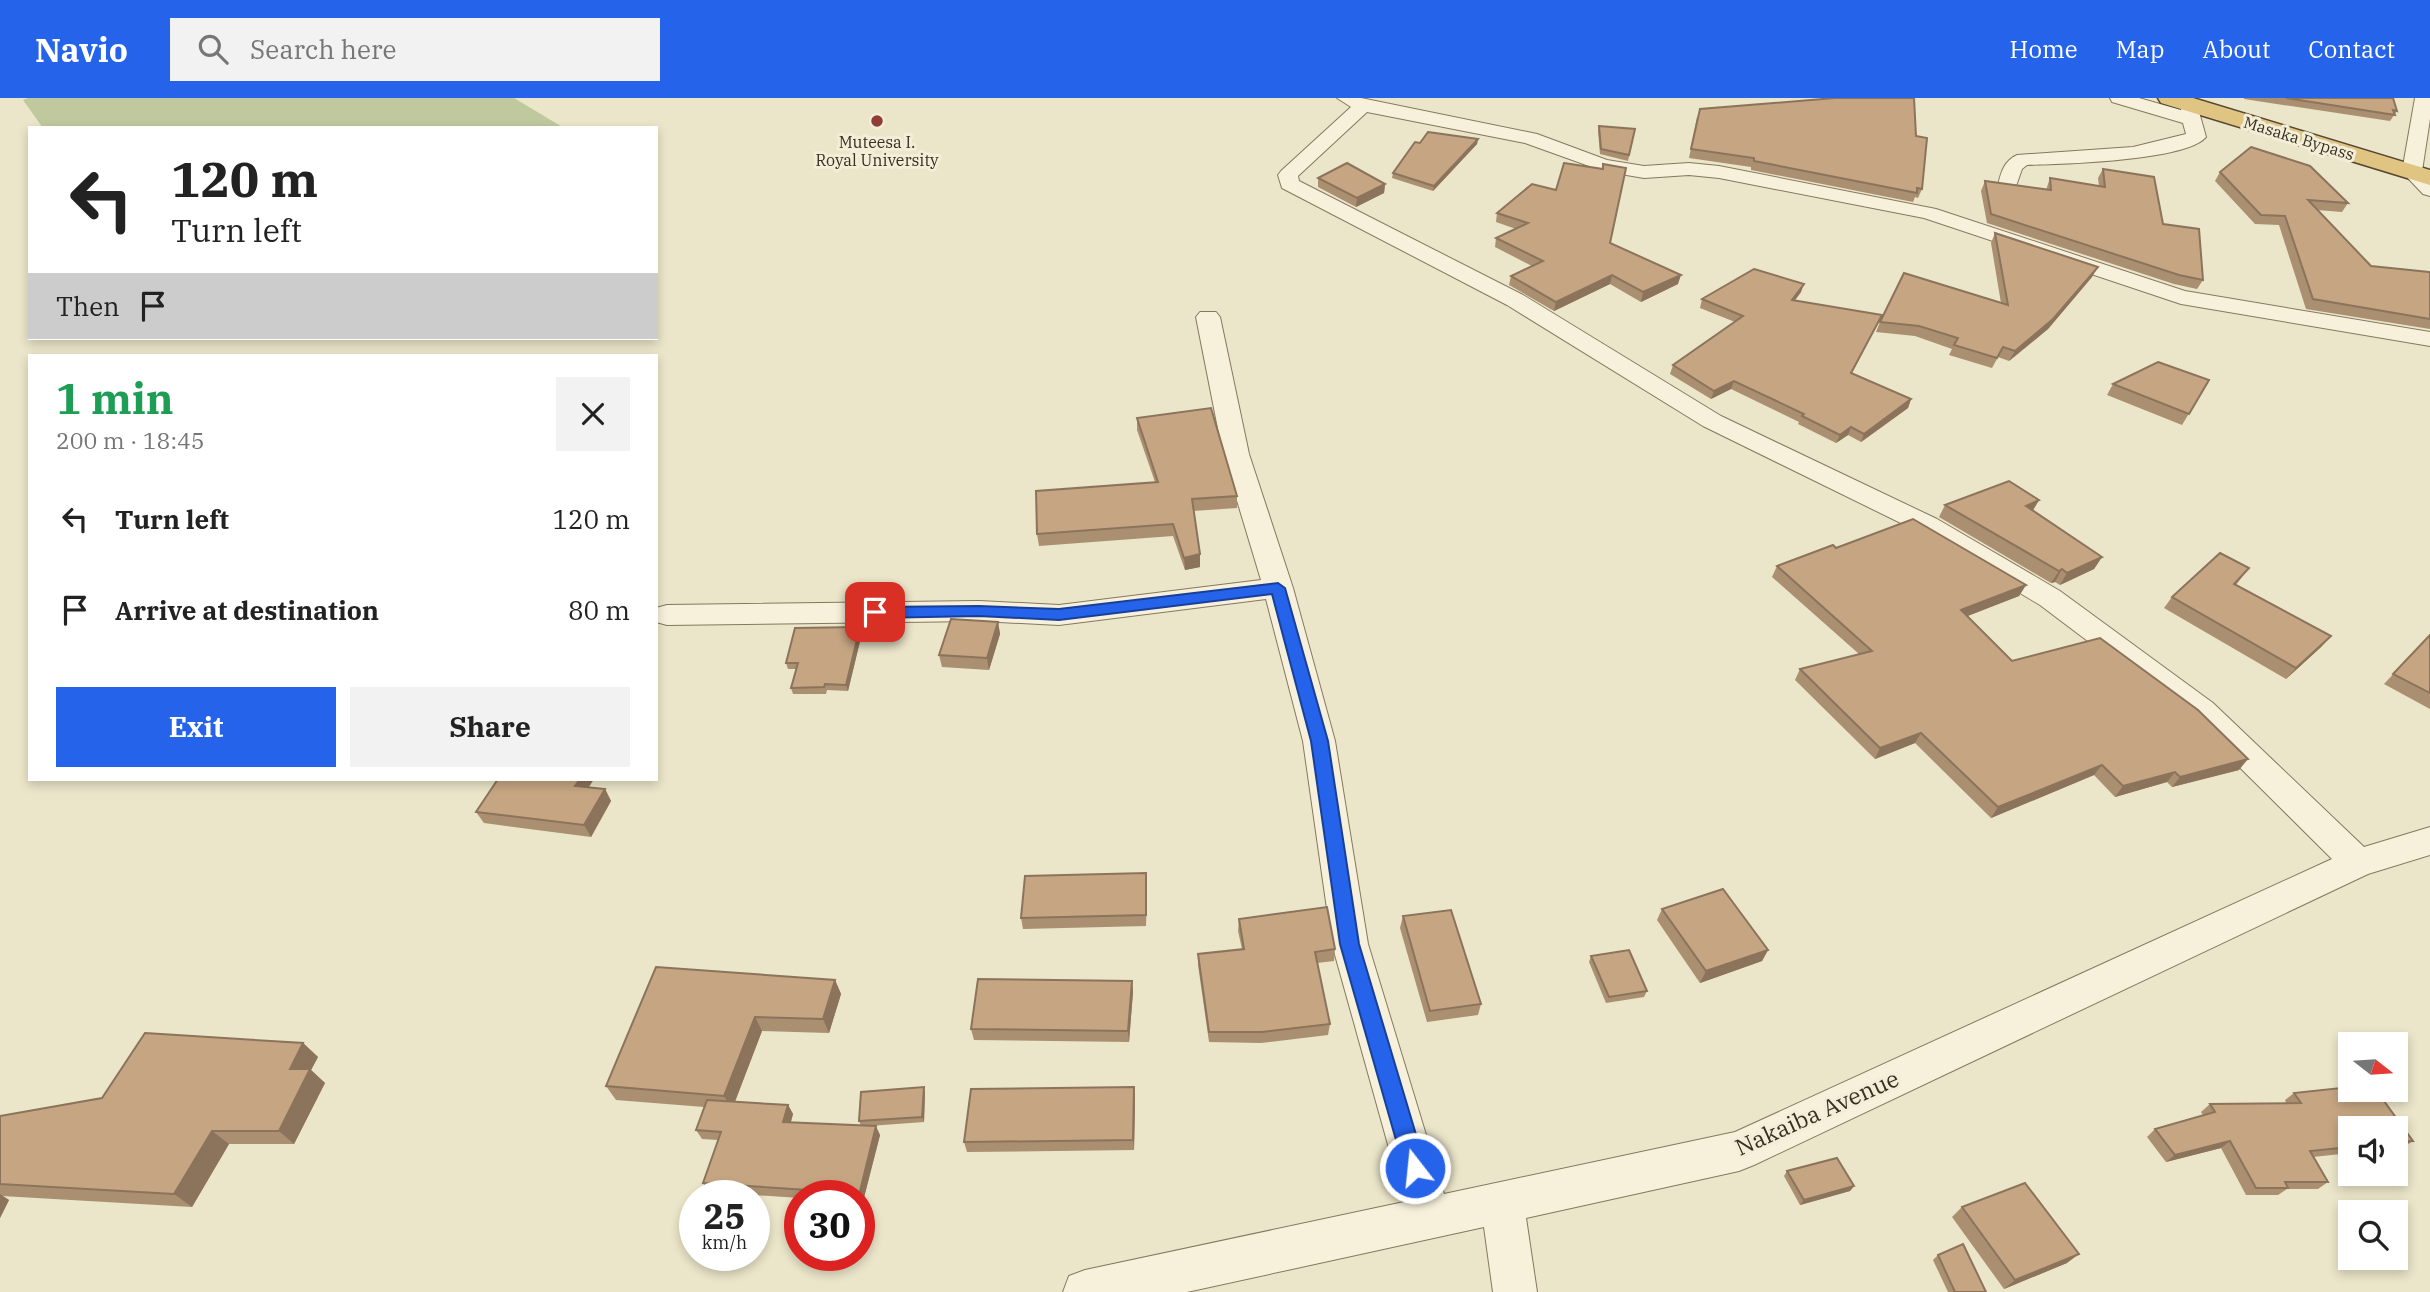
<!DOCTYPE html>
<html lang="en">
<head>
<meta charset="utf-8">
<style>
  body { margin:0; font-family:"IBM Plex Serif",serif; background:#f2f2f2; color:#222; height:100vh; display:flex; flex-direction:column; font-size:26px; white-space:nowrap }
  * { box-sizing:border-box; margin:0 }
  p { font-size:23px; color:#767676 }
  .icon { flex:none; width:38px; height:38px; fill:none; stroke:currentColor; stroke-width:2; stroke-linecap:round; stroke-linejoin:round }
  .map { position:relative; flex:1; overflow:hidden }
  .side { position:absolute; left:28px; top:256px; width:630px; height:427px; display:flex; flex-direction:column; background:#fff; border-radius:0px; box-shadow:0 4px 10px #0003 }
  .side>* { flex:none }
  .guide { position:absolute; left:28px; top:28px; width:630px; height:214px; border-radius:0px; box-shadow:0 4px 10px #0003; background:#fff; color:#222; overflow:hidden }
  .needle { width:46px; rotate:107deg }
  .tools { position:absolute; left:2338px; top:934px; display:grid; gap:14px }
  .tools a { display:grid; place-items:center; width:70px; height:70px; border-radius:0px; background:#fff; box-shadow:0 4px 10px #0003; font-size:35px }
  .speed { position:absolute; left:679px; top:1082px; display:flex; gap:14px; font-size:35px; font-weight:700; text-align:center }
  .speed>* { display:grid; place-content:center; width:91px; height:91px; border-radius:50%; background:#fff; box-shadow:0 4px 10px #0003; line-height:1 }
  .speed small { font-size:18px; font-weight:400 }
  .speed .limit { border:10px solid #d22; background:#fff; color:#111 }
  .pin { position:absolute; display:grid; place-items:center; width:60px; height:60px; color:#fff; margin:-30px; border-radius:14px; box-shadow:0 4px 10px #0006 }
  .me { position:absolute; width:77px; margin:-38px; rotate:344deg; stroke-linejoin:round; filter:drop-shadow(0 0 5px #0008) }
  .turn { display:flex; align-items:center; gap:24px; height:147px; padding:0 28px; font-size:32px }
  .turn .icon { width:91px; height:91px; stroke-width:2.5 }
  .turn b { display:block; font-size:49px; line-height:60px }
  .then { display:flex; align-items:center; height:66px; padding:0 28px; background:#0003; gap:14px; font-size:26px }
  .round { display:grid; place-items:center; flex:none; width:74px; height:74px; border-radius:0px; background:#f2f2f2 }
  .head { display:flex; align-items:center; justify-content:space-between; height:119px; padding:0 28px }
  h1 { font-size:42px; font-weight:800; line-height:52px; color:#1e9e55 }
  .button { display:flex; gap:14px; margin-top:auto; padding:14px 28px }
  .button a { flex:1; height:80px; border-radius:0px; background:#2563eb; color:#fff; font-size:28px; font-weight:800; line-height:80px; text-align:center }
  .button a+a { background:#f2f2f2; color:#222 }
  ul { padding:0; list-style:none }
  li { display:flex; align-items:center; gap:21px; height:91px; padding:0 28px }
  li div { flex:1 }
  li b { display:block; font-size:26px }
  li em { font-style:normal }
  header { display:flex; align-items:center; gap:42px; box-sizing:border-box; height:98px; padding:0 35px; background:#2563eb; color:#fff }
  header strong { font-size:33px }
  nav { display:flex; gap:38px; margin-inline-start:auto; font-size:24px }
  .search { width:490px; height:63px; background:#f2f2f2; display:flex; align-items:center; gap:18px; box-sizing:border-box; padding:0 24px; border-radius:0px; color:#767676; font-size:26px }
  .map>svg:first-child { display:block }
  .green { fill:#bfc99d }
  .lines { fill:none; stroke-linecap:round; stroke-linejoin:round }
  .minor-casing { stroke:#86785f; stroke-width:2 }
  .trunk-casing { stroke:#554632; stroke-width:3 }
  .minor { fill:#f7f1dc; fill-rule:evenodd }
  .trunk { fill:#dfc482; fill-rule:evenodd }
  .wall { fill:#aa8f70 }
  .shaded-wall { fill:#8b745b }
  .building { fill:#c6a682; stroke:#8b745b; stroke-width:2 }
  .route { fill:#2563eb; stroke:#184099; stroke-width:2 }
  .poi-dot { fill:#913d33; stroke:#f3eed8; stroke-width:2.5 }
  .labels { text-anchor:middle; stroke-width:6; stroke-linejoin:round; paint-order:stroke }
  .far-street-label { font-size:16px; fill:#382f21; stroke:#f3eed8 }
  .far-poi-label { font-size:16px; fill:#382f21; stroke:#f3eed8 }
  .near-street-label { font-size:23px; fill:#382f21; stroke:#f3eed8 }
</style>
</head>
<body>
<header>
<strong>Navio</strong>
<div class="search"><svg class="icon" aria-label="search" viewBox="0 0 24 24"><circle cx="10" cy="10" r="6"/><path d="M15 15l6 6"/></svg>Search here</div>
<nav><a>Home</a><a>Map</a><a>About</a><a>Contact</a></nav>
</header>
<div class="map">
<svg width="2430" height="1194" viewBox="0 0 2430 1194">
  <rect width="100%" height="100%" fill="#ebe5c9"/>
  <path class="green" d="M28 0H514L564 30H43L23 2Z"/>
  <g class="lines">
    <defs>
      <g id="minor">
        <path d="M1337 0H1361L1537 36 1607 62 1644 68 1689 65 1719 68 1936 111 2185 193 2430 234V248L2181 206 1924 120 1719 80 1689 77 1644 80 1603 73 1525 45 1367 14 1298 78 1299 83 1523 197 1721 318 1937 421 2060 493 2213 605 2364 749 2430 729V757L2368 776 1754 1067 1739 1073 1526 1120 1537 1194H1493L1484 1129 1187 1194H1063L1069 1178 1085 1172 1404 1104 1332 846 1303 643 1266 501 1059 527 979 523 667 527 656 524V510L667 507 979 503 1059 507 1261 482 1223 356 1196 219 1200 214H1216L1220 219 1249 356 1293 490 1335 643 1368 846 1444 1096 1735 1034 2332 761 2191 621 2040 507 1917 433 1703 328 1507 207 1282 90 1278 77 1281 73 1351 9Z"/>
        <path d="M2110 0H2139L2181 12 2182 3H2196L2206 39C2186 63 2060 66 2027 67L2022 71 2015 91H2001L1998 87C2001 74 2004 63 2017 57L2133 49 2186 36 2183 25 2112 4Z"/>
        <path d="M2415 0H2430V21L2422 73 2430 80V98L2423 96 2402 74Z"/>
      </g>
      <path id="trunk" d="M2158 0H2193L2430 72V87L2161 5Z"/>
    </defs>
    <use href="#minor" class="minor-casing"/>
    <use href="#trunk" class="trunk-casing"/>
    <use href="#minor" class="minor"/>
    <use href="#trunk" class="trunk"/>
  </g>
  <g class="wall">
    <path d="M2244 0H2393L2397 13 2390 23 2244 1Z"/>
    <path d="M1697 19 1916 38 1922 91 1918 100 1915 99 1913 104 1751 72V69L1689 60Z"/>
    <path d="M1599 28 1635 31 1628 63 1600 56 1598 33Z"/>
    <path d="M1478 41 1477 46 1433 93 1392 80 1393 75Z"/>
    <path d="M1603 66 1610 145 1678 186 1641 204 1610 186 1554 213 1509 187 1511 178 1532 168 1495 149 1496 140 1516 131 1496 124 1497 115 1556 92 1602 71Z"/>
    <path d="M2103 71 2163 126 2203 182 2197 191 2174 186 1987 125 1981 93 1985 83 2046 92 2050 80 2099 88 2098 80Z"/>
    <path d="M2220 74 2348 105 2342 114 2317 112 2371 168 2430 175V231L2306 211 2279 127 2255 126 2215 83Z"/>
    <path d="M1318 80 1385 86 1384 95 1356 109 1318 89Z"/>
    <path d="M1995 135 2092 179 2048 231 2009 263 1998 259 1992 270 1949 257 1952 251 1915 238 1876 234 1880 224 2001 205 1991 145Z"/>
    <path d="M1801 194 1795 202 1878 225 1852 275 1911 301 1908 310 1861 344 1848 337 1836 345 1798 326 1799 324 1731 291 1711 301 1670 276 1673 267 1735 224 1700 210 1702 201Z"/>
    <path d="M2209 282 2182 327 2107 297 2113 286Z"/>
    <path d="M1137 320 1237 398V410L1193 413 1200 456V469L1185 472 1173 438 1039 448 1037 436 1155 384 1137 332Z"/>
    <path d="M2039 402 2033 412 2102 459 2094 471 2060 487 2055 484 2051 485 1939 419 1945 407Z"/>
    <path d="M1836 450 2026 487 2019 498 1967 518 2012 563 2239 672 2172 689 2167 684 2115 699 2094 677 1991 720 1915 645 1875 661 1795 582 1800 571 1859 556 1772 479 1777 468Z"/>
    <path d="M2249 470 2236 487 2331 538 2321 549 2286 581 2164 510 2172 499Z"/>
    <path d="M998 524 1000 536 989 572 942 569 939 557Z"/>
    <path d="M862 535 848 593 827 592 826 596H793L791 590 796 571H788L786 565Z"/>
    <path d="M2430 537V611L2384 586Z"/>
    <path d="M594 681 588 689 605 691 611 703 591 739 484 725 476 714Z"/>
    <path d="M1146 775V828L1023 831 1021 820Z"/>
    <path d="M1662 811 1768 852 1762 863 1700 885 1657 822Z"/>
    <path d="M1403 818 1481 906 1478 917 1427 924 1400 830Z"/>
    <path d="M1239 821 1335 851 1334 863 1317 865 1330 926 1328 937 1261 945 1209 944 1198 867V856L1242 851 1238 833Z"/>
    <path d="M1591 858 1647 893 1644 899 1606 905 1589 864Z"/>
    <path d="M835 882 841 896 829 935 762 933 735 1004 788 1007 793 1016 791 1024 861 1028 859 1023 925 994 924 1024 869 1028 880 1037 859 1119V1097H800V1100L709 1094 703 1085 718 1042 702 1041 696 1032 704 1009 616 1002 606 988Z"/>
    <path d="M1132 883 1133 894 1129 944 974 942 971 931Z"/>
    <path d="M303 945 318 959 311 972 325 985 294 1046H229L192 1109 2 1098 9 1102 0 1120V1018L102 1000Z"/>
    <path d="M2350 989V992H2376L2413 1043 2402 1050 2396 1051V1031H2350V1055L2313 1059 2328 1084 2318 1091H2287L2278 1097H2246L2221 1050 2166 1064 2147 1039 2155 1031 2203 1017 2201 1014 2210 1006 2286 1005 2285 1002 2294 995Z"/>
    <path d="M1135 999 1134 1052 967 1054 964 1044Z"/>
    <path d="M1787 1073 1854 1088 1850 1093 1800 1107 1784 1078Z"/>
    <path d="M1962 1109 2067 1165 2004 1191 1952 1119Z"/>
    <path d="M1938 1157 1986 1194H1948L1933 1162Z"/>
  </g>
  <g class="shaded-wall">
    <path d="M1478 41 1477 46 1433 93 1434 88Z"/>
    <path d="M1385 86 1384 95 1356 109 1357 100Z"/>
    <path d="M2098 169 2092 179 2048 231 2009 263 2015 253Z"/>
    <path d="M1612 177 1610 186 1554 213 1556 204Z"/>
    <path d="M1681 177 1678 186 1641 204 1643 194Z"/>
    <path d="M1804 186 1801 194 1789 210 1792 202Z"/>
    <path d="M1734 283 1731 291 1711 301 1714 293Z"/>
    <path d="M1911 301 1908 310 1861 344 1864 336Z"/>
    <path d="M1851 329 1848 337 1836 345 1840 337Z"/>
    <path d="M2039 402 2032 414 2026 408Z"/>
    <path d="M1200 456V469L1185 472 1184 460Z"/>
    <path d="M2102 459 2094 471 2060 487 2067 475Z"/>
    <path d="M2062 471 2055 484 2051 485 2059 473Z"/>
    <path d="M2026 487 2019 498 1955 523 1961 512Z"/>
    <path d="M998 524 1000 536 989 572 987 560Z"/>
    <path d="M860 529 862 535 848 593 846 587Z"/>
    <path d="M2331 538 2321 549 2286 581 2296 570Z"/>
    <path d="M1921 635 1915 645 1875 661 1880 650Z"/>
    <path d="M2248 661 2239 672 2172 689 2180 679Z"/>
    <path d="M2102 667 2094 677 1991 720 1998 709Z"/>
    <path d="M2175 674 2167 684 2115 699 2123 688Z"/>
    <path d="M580 681H594L582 700 575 688Z"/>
    <path d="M605 691 611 703 591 739 584 727Z"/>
    <path d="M1146 775 1147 787 1146 828Z"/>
    <path d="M1768 852 1762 863 1700 885 1706 873Z"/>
    <path d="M835 882 841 896 829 935 823 921Z"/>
    <path d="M1132 883 1133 894 1129 944 1128 933Z"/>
    <path d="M755 919 762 933 732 1011 724 998Z"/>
    <path d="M303 945 318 959 311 972 325 985 294 1046 279 1033 290 971Z"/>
    <path d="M924 989 925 994 924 1024 922 1019Z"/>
    <path d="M1134 989 1135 999 1134 1052 1133 1042Z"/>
    <path d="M788 1007 793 1016 788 1033 783 1024Z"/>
    <path d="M876 1028 880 1037 859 1119V1097Z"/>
    <path d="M212 1033 229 1046 192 1109 174 1096Z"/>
    <path d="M2230 1043 2221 1050 2166 1064 2175 1057Z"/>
    <path d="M1854 1088 1850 1093 1800 1107 1804 1102Z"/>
    <path d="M0 1096 9 1102 0 1120Z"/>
    <path d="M2079 1156 2067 1165 2004 1191 2015 1182Z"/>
  </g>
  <g class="building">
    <path d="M1835 0H1914L1916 38 1927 40 1922 91 1917 90V95L1754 63V60L1691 51 1700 11Z"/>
    <path d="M2286 0H2393L2397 13 2393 12 2395 17Z"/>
    <path d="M1599 28 1635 31 1629 57 1601 51Z"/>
    <path d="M1428 34 1478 41 1434 88 1393 75 1415 44 1420 45Z"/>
    <path d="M2251 49 2310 68 2348 105 2308 102 2371 168 2429 174 2430 175V221L2313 201 2285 118 2261 117 2220 74Z"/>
    <path d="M1347 65 1385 86 1357 100 1318 80Z"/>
    <path d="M1564 65 1603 71V66L1626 70 1610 145 1681 177 1643 194 1612 177 1556 204 1511 178 1543 163 1496 140 1528 125 1497 115 1532 86 1556 92Z"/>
    <path d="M2103 71 2154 79 2163 126 2199 131 2203 182 2179 177 1991 116 1985 83 2051 92 2050 80 2105 89Z"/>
    <path d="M1995 135 2098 169 2053 221 2015 253 2003 249 1997 260 1954 247 1958 240 1919 228 1880 224 1904 175 2008 207Z"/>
    <path d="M1754 171 1804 186 1792 202 1882 217 1851 275 1911 301 1864 336 1851 329 1840 337 1802 318 1804 316 1734 283 1714 293 1673 267 1743 218 1702 201Z"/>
    <path d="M2158 264 2209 282 2189 316 2113 286Z"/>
    <path d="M1211 310 1237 398 1192 401 1200 456 1184 460 1173 426 1037 436 1036 393 1158 384 1137 320Z"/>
    <path d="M2009 383 2039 402 2026 408 2102 459 2067 475 2062 471 2059 473 1945 407Z"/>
    <path d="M1913 421 2026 487 1961 512 2012 563 2100 540 2198 612 2248 661 2180 679 2175 674 2123 688 2102 667 1998 709 1921 635 1880 650 1800 571 1872 553 1777 468 1833 447 1836 450Z"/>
    <path d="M2220 455 2249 470 2234 486 2331 538 2296 570 2172 499Z"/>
    <path d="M951 521 998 524 987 560 939 557Z"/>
    <path d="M860 529 846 587 825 586 824 589 791 590 798 565H786L795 530Z"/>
    <path d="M2430 537V595L2393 576Z"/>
    <path d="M498 681H580L575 688 605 691 584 727 476 714Z"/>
    <path d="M1146 775V817L1021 820 1025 778Z"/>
    <path d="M1723 791 1768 852 1706 873 1662 811Z"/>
    <path d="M1327 809 1335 851 1315 854 1330 926 1262 934H1209L1198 856 1244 851 1239 821Z"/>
    <path d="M1451 812 1481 906 1430 913 1403 818Z"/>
    <path d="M1629 852 1647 893 1609 899 1591 858Z"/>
    <path d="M656 869 835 882 823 921 755 919 724 998 606 988Z"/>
    <path d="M978 881 1132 883 1128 933 971 931Z"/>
    <path d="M145 935 303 945 290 971H310L279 1033H212L174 1096 0 1086V1018L102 1000Z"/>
    <path d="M924 989 922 1019 859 1023 861 994Z"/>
    <path d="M1134 989 1133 1042 964 1044 971 991Z"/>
    <path d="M2350 989V992H2376L2413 1043 2396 1044V1031H2350V1049L2310 1053 2328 1084H2285L2288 1090H2256L2230 1043 2175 1057 2155 1031 2215 1014 2210 1006 2301 1005 2294 995Z"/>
    <path d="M707 1002 788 1007 783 1024 876 1028 859 1097H821L822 1093 703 1085 721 1034 696 1032Z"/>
    <path d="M1837 1060 1854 1088 1804 1102 1787 1073Z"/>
    <path d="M2025 1085 2079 1156 2015 1182 1962 1109Z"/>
    <path d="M1963 1146 1986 1194H1955L1938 1157Z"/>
  </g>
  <path class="route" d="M1278 485 1285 490 1328 643 1359 846 1426 1070 1423 1078 1415 1081 1408 1078 1404 1070 1340 846 1311 643 1272 496 1059 522 979 518 875 520 867 514 875 509 979 508 1059 511Z"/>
  <circle class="poi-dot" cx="877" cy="23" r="7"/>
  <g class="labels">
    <g class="far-street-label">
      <text transform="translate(2299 40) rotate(17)" y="6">Masaka Bypass</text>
    </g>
    <g class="far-poi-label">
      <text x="877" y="50">Muteesa I.<tspan x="877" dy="18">Royal University</tspan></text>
    </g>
    <g class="near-street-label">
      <text transform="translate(1817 1015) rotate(-24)" y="8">Nakaiba Avenue</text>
    </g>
  </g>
</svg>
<div class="tools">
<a><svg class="needle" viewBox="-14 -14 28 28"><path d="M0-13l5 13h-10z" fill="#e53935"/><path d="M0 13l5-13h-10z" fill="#767676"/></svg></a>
<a><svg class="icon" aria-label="sound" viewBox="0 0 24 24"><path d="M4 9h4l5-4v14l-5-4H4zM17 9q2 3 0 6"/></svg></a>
<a><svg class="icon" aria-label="search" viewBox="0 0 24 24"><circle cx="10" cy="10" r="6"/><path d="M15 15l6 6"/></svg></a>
</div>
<div class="speed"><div>25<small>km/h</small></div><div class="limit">30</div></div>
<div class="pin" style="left:875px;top:514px;background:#d93025"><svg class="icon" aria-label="arrive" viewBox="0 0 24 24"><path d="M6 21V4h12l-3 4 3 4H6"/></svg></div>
<svg class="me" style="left:1415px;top:1070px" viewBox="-20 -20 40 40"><circle r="17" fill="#2563eb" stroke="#fff" stroke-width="3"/><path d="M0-11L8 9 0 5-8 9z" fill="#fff"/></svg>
<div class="guide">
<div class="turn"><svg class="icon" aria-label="left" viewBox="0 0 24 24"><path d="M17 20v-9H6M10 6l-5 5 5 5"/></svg><div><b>120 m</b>Turn left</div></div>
<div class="then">Then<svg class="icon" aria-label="arrive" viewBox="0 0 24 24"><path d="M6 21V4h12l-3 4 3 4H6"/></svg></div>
</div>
<section class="side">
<div class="head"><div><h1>1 min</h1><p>200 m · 18:45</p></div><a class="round"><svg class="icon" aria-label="close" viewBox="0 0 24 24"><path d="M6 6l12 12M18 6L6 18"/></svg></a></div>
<ul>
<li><svg class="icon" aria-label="left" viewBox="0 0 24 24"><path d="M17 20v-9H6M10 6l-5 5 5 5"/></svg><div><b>Turn left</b></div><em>120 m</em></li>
<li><svg class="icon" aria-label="arrive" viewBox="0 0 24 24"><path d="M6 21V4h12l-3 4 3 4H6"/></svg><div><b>Arrive at destination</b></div><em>80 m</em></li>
</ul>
<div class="button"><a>Exit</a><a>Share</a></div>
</section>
</div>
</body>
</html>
